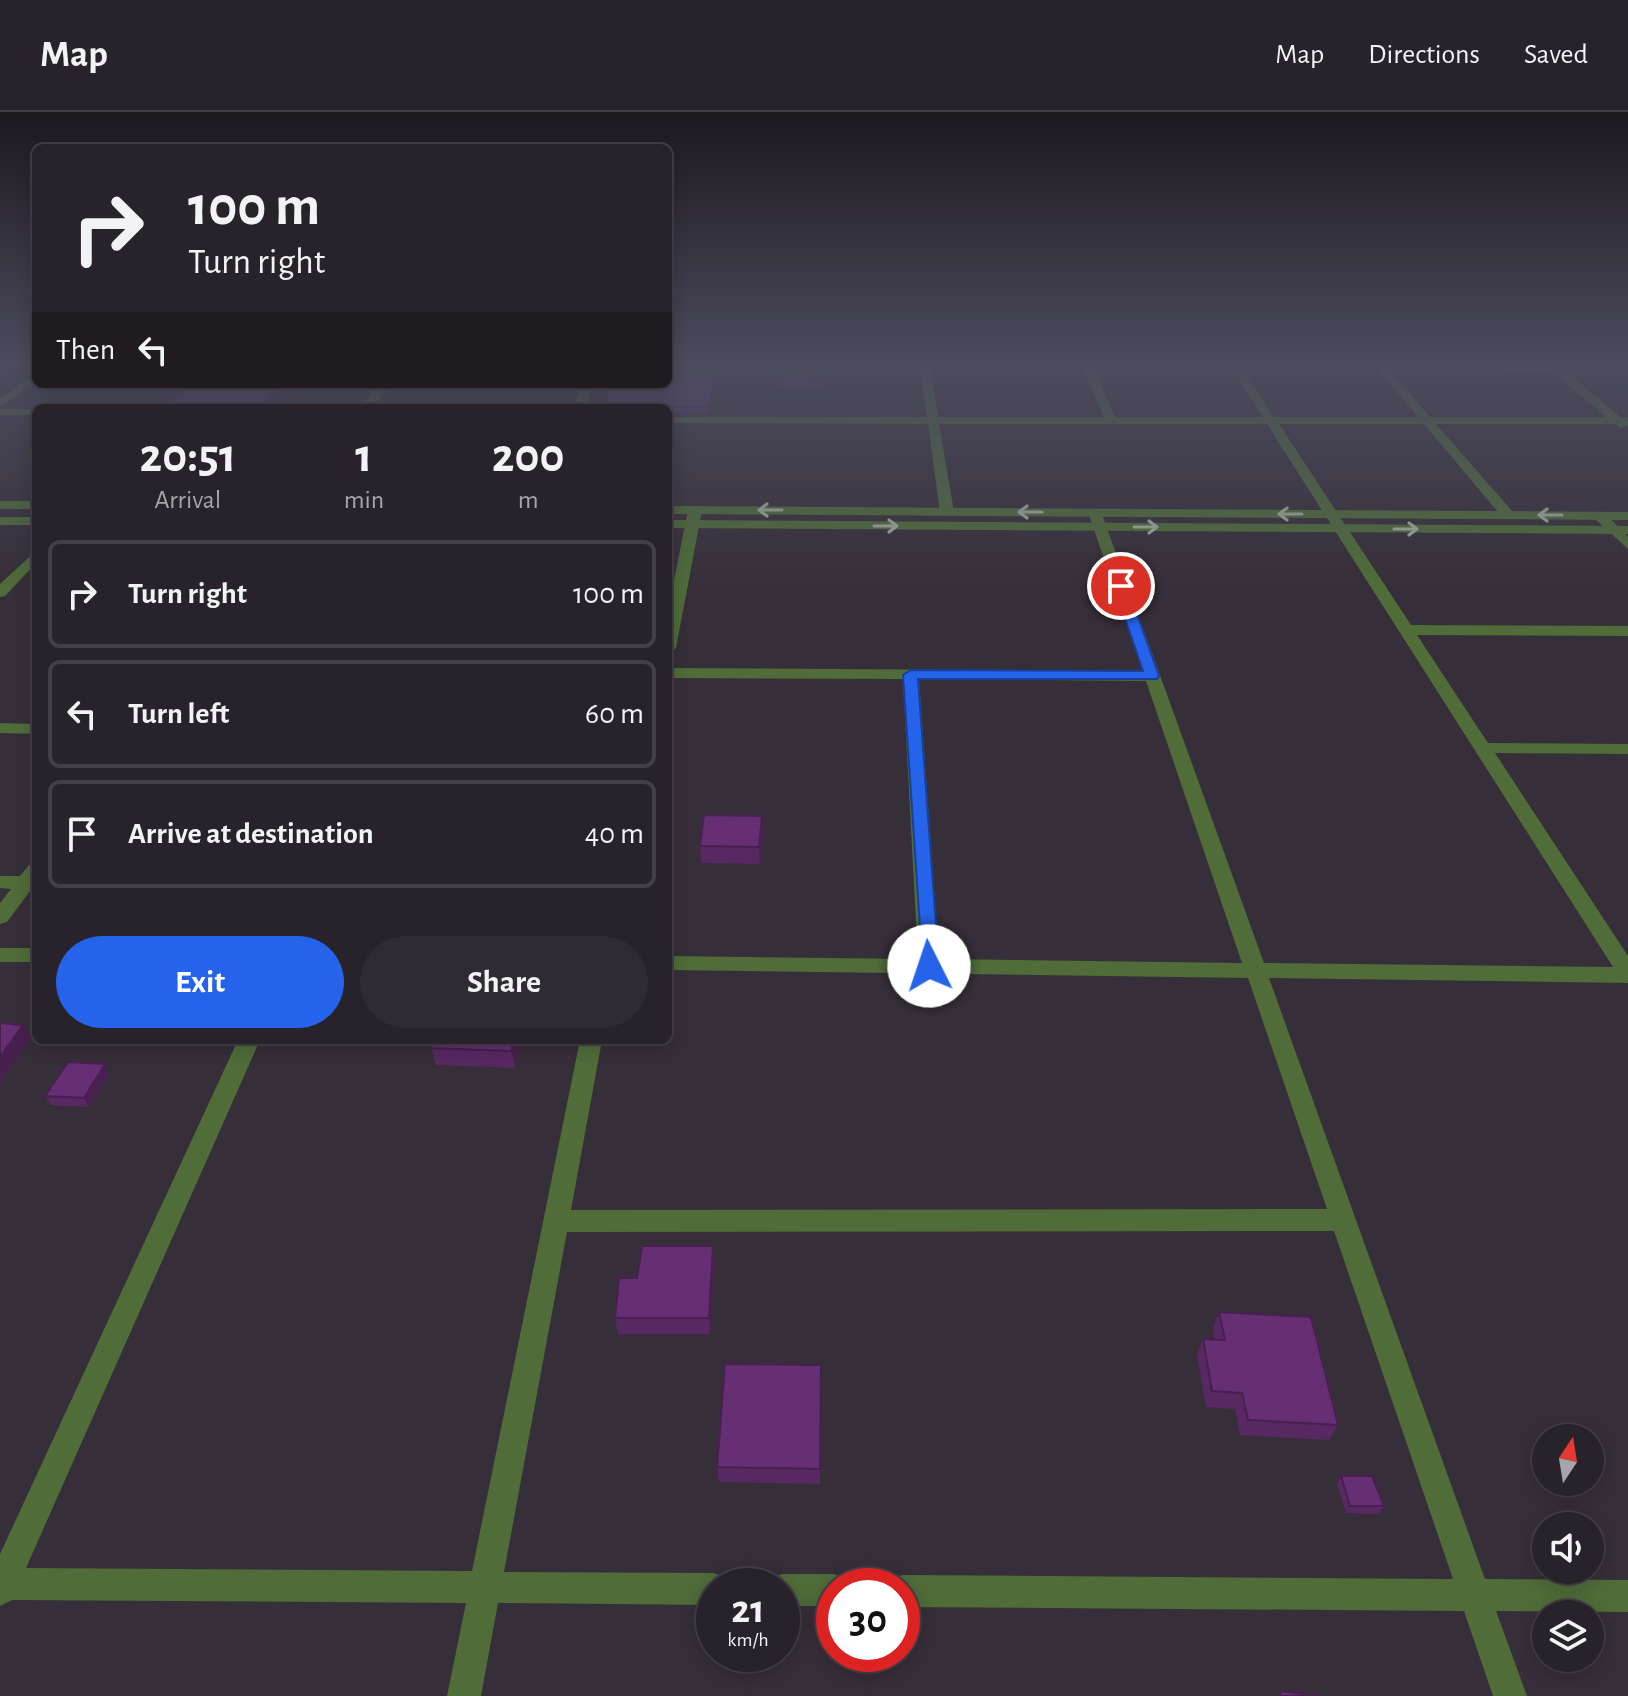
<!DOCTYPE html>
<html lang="en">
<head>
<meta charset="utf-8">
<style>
  body { margin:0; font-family:"Alegreya Sans",sans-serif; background:#302a32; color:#f1f3f6; height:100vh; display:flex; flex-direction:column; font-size:30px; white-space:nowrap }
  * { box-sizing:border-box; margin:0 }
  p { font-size:26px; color:#a5a4a8 }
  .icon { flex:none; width:44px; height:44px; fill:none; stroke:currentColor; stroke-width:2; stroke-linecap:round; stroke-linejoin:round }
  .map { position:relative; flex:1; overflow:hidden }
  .side { position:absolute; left:32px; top:292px; width:640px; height:640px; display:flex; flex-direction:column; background:#28222a; border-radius:12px; box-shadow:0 4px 20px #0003,0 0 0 2px #443f47 }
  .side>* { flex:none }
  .banner { position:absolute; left:32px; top:32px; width:640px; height:244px; border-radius:12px; box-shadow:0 4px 20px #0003,0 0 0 2px #443f47; background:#28222a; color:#f1f3f6; overflow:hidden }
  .needle { width:52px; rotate:12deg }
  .controls { position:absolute; left:1532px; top:1312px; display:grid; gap:16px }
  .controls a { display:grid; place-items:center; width:72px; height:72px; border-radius:50%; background:#28222a; box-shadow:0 4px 20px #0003,0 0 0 2px #443f47; font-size:40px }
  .speed { position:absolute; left:696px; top:1456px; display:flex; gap:16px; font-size:40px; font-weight:700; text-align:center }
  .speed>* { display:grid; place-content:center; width:104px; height:104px; border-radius:50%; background:#28222a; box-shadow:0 4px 20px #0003,0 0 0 2px #443f47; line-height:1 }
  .speed small { font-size:20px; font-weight:400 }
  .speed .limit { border:12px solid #d22; background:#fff; color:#111 }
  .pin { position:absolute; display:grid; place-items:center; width:68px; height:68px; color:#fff; margin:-34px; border:4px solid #fff; border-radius:50%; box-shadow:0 2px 8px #0007 }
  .me { position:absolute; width:88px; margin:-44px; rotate:356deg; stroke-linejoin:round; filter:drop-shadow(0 0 6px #0008) }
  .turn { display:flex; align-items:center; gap:28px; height:168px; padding:0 24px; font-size:36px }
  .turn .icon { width:104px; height:104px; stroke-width:2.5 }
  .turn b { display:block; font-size:56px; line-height:68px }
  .then { display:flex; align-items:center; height:76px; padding:0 24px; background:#0003; gap:16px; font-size:30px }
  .eta { display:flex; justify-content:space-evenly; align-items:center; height:136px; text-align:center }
  .eta b { font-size:48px; font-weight:700; line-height:56px }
  .cta { display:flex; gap:16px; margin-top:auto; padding:16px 24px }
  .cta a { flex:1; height:92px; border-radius:48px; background:#2563eb; color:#fff; font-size:32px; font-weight:700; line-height:92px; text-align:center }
  .cta a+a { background:#302a32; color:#f1f3f6 }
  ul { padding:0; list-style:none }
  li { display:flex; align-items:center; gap:24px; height:108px; margin:0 16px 12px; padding:0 8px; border:4px solid #443f47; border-radius:12px }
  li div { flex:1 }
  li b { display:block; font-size:30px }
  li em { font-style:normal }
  header { display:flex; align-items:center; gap:48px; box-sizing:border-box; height:112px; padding:0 40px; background:#28222a; border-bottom:2px solid #443f47 }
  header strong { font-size:38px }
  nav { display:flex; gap:44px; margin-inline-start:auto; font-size:28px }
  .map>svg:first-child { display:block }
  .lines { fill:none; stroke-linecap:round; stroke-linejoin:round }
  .minor { fill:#4f6c39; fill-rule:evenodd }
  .tertiary { fill:#4f6c39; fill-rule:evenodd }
  .wall { fill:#582863 }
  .shaded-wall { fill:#472050 }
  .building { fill:#662e73; stroke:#472050; stroke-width:2 }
  .oneway { stroke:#a6af9e }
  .route { fill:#2563eb; stroke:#184099; stroke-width:2 }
</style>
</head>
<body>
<header>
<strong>Map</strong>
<nav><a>Map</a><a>Directions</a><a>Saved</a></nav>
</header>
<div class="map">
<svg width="1628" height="1584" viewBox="0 0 1628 1584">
  <rect width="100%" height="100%" fill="#362e38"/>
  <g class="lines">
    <g class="minor">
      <path d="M920 255H930L938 305H1104L1083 255H1093L1115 305H1263L1231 255H1241L1274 305H1418L1376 255H1387L1430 305H1606L1552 259 1500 258 1495 255H1561L1620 305H1628V313L1621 316 1615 312H1436L1513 400 1515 403 1508 407 1503 406 1424 312H1279L1411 513 1628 514V524L1417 523 1488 631 1628 632V642L1495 641 1628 844V871L1269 866 1485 1467 1628 1468V1500L1496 1499 1527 1584H1493L1464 1499 902 1495V1474H888L891 1468 902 1463 1453 1467 1334 1119 567 1120 504 1460 714 1461 725 1466 729 1474H714V1493L498 1491 481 1584H447L466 1491 12 1488 0 1494V1442L238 928H260L26 1456 472 1459 580 928H602L571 1098 1327 1097 1248 866 668 858V844L918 847 903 567 668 566V556L1143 559 1088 400 1100 397 1264 851 1613 855 1267 312H939L954 400 947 404 940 400 928 312 668 311V305H927ZM919 567 1146 569 1242 851 939 847Z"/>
      <path d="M36 261V269L0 295V286Z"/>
      <path d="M378 272H390L373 296H361Z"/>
      <path d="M581 272H593L585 296H573Z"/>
      <rect x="0" y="297" width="36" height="6"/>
      <path d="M695 394 702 398 676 536 668 541V498L688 398Z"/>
      <path d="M1595 401H1605L1628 425V437L1595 407Z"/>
      <path d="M36 439V451L5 484 0 485V472Z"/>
      <path d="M0 611 36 612V622L0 621Z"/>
      <path d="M36 751V771L7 810 0 812V791L11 777 0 776V764H20L29 753Z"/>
      <rect x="0" y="836" width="36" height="14"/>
      <path d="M782 1462H834L845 1467 848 1474H834V1494H782V1474H768L771 1467Z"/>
    </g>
    <g class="tertiary">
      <rect x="0" y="389" width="36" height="8"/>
      <path d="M668 394 1628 400V408L668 402Z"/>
      <rect x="0" y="405" width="36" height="8"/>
      <path d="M668 408 1628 414V422L668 416Z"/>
    </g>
  </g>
  <g class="wall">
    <path d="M821 255V276L780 275V264Z"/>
    <path d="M1566 255H1628L1626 260H1571Z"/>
    <path d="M717 266 709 302H668V296H601Z"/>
    <path d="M763 721 760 752 701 751 700 734Z"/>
    <path d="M433 928H522L515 956 436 953 431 936Z"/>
    <path d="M110 961 89 995 51 993 45 984Z"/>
    <path d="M713 1134 715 1150 710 1222H618L615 1206 637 1166Z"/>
    <path d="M1219 1200 1338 1313 1329 1328 1240 1323 1235 1297 1206 1295 1197 1243 1203 1227 1215 1228 1213 1216Z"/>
    <path d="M821 1253 820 1372 719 1370 717 1355Z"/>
    <path d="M1341 1364 1384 1394 1379 1402 1346 1401 1337 1372Z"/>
  </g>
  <g class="shaded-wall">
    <path d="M717 260V266L709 302V295Z"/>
    <path d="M283 272H294L295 274 273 296H260Z"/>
    <path d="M762 704 763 721 760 752 759 735Z"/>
    <path d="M23 913 31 926 0 971V945Z"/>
    <path d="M514 928H522L515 956 511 939Z"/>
    <path d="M105 952 110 961 89 995 84 986Z"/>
    <path d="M713 1134 715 1150 710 1222 709 1206Z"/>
  </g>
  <g class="building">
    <path d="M781 255H821V265L780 264Z"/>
    <path d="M668 259 717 260 709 295H601L612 272H668Z"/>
    <path d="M189 272H283L260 296H162Z"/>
    <path d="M704 703 762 704 759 735 700 734Z"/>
    <path d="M0 911 23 913 0 945Z"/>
    <path d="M433 928H514L511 939 431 936Z"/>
    <path d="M68 950 105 952 84 986 45 984Z"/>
    <path d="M642 1134H713L709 1206H615L619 1166H637Z"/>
    <path d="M1219 1200 1311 1205 1338 1313 1248 1308 1242 1281 1212 1279 1203 1227 1225 1228Z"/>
    <path d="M725 1252 821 1253 820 1357 717 1355Z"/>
    <path d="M1341 1364H1372L1384 1394H1350Z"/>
    <path d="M1280 1579 1318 1584H1281Z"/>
  </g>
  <defs><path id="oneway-shaft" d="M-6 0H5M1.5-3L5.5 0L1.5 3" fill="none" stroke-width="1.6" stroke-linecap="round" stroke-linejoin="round" transform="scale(2)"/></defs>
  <g class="oneway">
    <use href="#oneway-shaft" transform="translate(770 398) rotate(-180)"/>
    <use href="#oneway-shaft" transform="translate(1030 400) rotate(-180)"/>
    <use href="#oneway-shaft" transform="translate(1290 402) rotate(-180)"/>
    <use href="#oneway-shaft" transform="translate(1550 403) rotate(-180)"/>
    <use href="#oneway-shaft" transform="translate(886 414)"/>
    <use href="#oneway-shaft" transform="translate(1146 415)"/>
    <use href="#oneway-shaft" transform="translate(1406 417)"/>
  </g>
  <linearGradient id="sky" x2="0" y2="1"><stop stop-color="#1e191f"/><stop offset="0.53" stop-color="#4c4c5e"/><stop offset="1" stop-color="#4c4c5e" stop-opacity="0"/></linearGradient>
  <rect width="1628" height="477" fill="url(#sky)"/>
  <path class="route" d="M1121 470 1127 474 1159 564 1157 567H918L939 854 936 859H923L903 563 911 558 1143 559 1114 474Z"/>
</svg>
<div class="controls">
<a><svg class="needle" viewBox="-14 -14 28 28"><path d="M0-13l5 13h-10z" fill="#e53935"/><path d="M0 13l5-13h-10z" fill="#a5a4a8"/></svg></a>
<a><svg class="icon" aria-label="sound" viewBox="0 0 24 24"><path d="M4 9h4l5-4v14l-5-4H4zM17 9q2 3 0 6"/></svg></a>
<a><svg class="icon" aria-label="layers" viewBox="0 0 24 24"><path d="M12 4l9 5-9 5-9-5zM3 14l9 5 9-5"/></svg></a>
</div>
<div class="speed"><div>21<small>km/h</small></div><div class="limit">30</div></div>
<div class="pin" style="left:1121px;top:474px;background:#d93025"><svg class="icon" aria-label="arrive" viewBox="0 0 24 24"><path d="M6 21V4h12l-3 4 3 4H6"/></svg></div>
<svg class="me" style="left:929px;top:854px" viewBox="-20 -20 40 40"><circle r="19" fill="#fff"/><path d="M0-13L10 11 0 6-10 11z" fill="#2563eb"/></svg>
<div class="banner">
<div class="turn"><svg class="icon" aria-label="right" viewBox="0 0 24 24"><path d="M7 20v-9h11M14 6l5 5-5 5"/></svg><div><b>100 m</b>Turn right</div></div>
<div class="then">Then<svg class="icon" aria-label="left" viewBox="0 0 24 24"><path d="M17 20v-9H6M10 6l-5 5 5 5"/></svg></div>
</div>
<section class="side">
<div class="eta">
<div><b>20:51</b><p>Arrival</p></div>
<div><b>1</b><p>min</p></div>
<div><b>200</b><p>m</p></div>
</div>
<ul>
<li><svg class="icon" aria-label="right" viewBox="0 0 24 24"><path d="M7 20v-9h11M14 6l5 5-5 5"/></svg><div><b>Turn right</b></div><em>100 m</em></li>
<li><svg class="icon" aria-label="left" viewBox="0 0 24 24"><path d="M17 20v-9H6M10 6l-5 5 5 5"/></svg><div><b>Turn left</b></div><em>60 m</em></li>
<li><svg class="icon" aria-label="arrive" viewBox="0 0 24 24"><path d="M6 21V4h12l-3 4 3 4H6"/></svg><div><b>Arrive at destination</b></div><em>40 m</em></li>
</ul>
<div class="cta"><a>Exit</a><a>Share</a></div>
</section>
</div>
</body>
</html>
